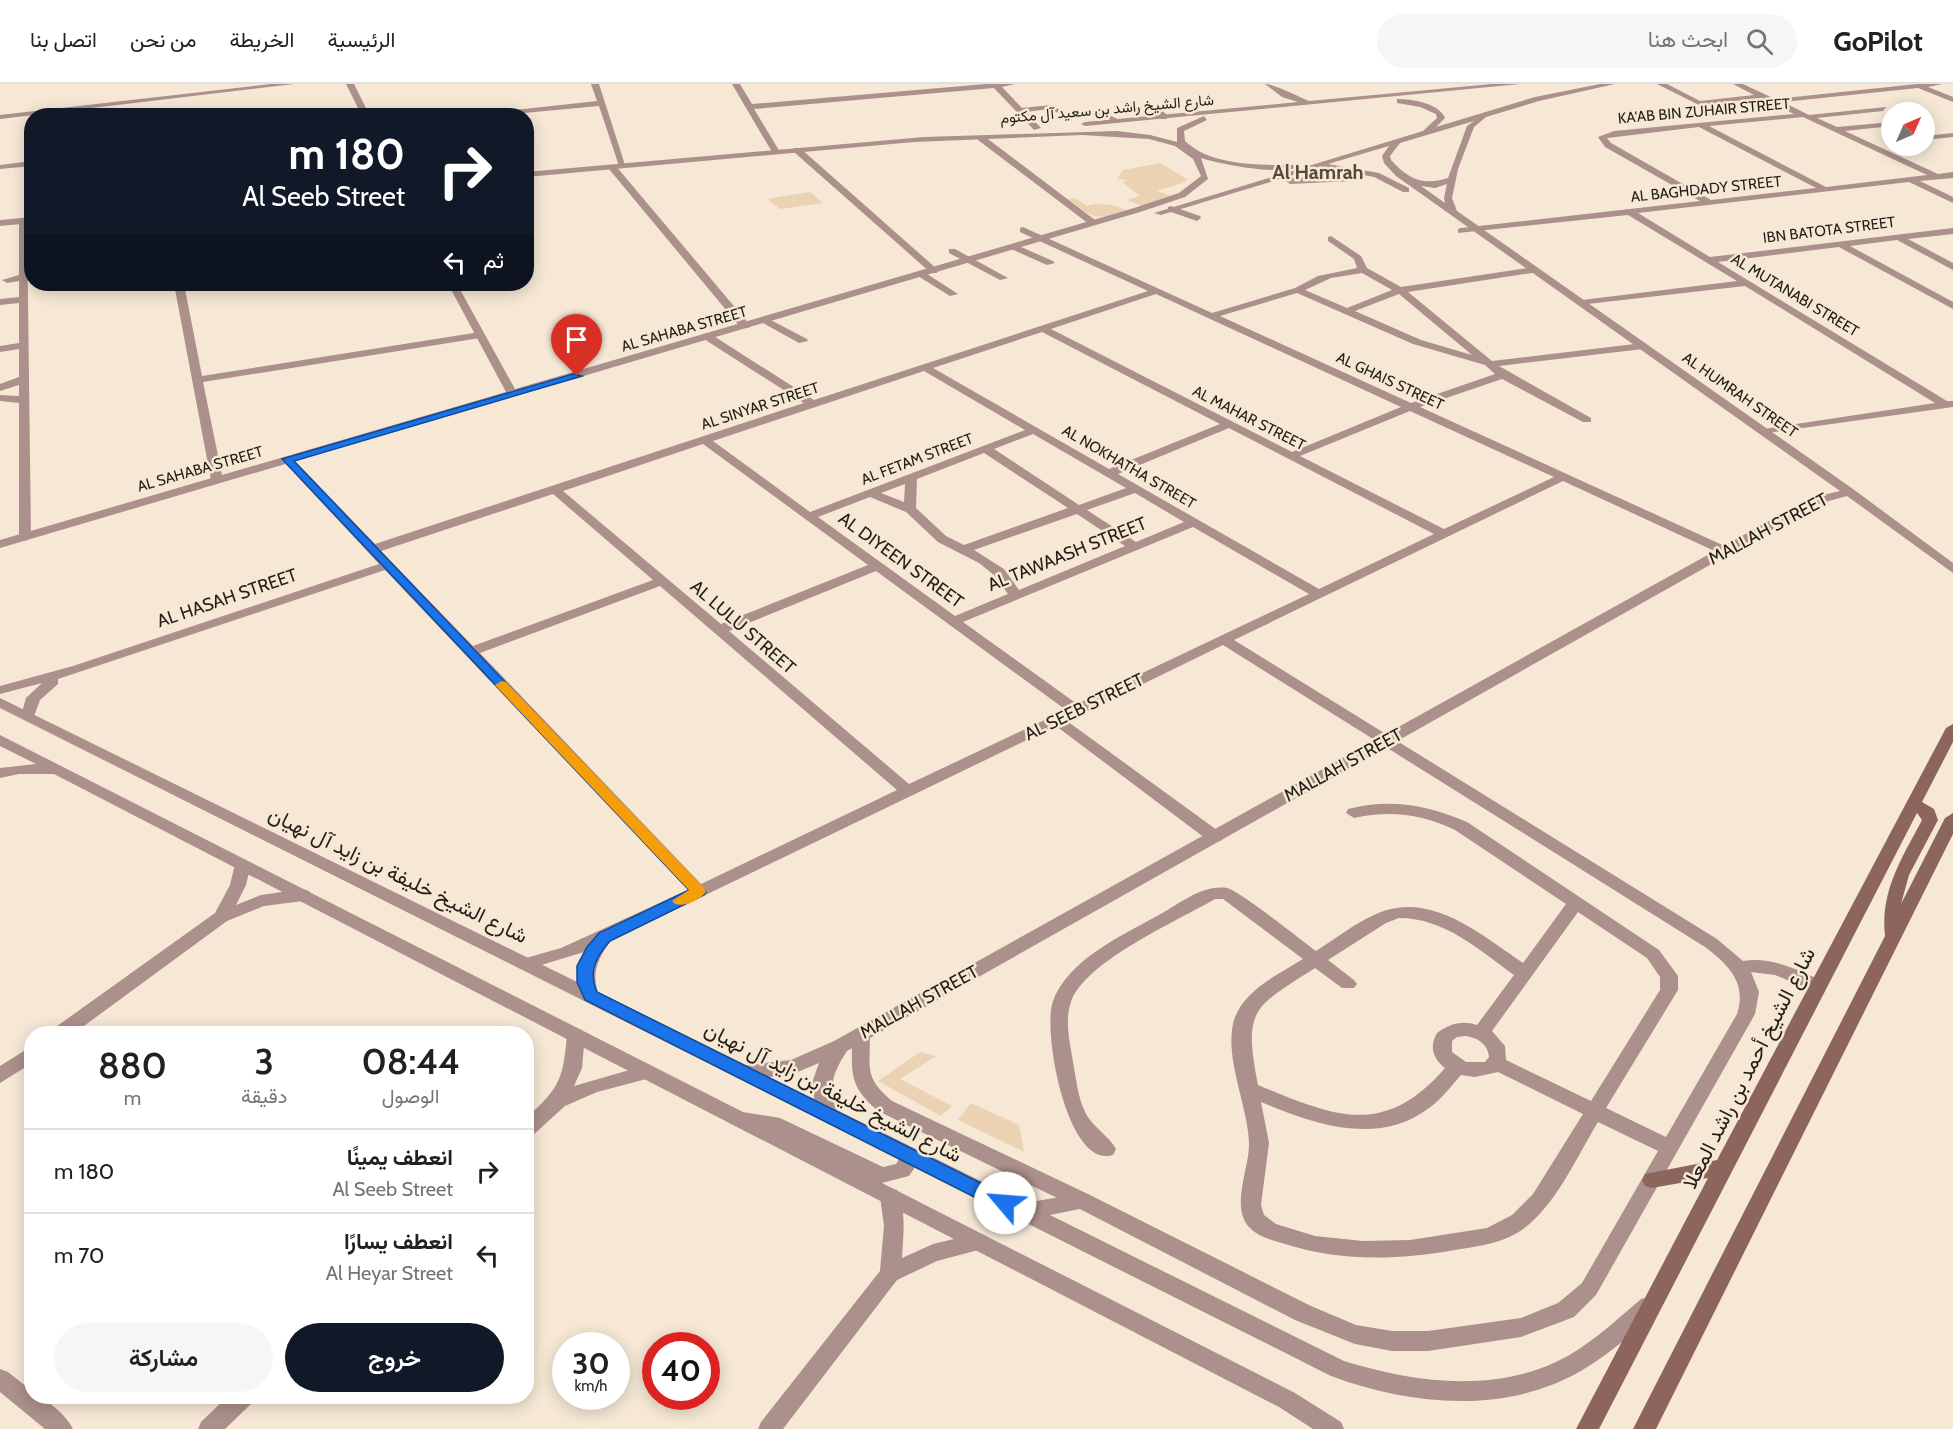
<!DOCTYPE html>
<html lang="ar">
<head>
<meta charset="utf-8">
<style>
  body { margin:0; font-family:Cabin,Vazirmatn,sans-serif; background:#f6f6f6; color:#202124; direction:rtl; height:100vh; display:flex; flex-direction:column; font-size:22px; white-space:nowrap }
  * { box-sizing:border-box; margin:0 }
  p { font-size:20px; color:#757577 }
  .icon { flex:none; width:33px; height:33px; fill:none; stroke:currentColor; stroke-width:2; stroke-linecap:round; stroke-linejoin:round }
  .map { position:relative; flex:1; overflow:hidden; direction:ltr }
  .panel { position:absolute; left:24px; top:942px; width:510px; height:378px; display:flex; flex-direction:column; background:#fff; border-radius:24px; box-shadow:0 3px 15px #0003; direction:rtl }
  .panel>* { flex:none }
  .guide { position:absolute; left:24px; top:24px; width:510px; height:183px; border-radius:24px; box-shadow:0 3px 15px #0003; direction:rtl; background:#111827; color:#fff; overflow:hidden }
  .needle { width:39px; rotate:45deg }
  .controls { position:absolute; left:1881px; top:18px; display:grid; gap:12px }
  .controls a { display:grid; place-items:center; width:54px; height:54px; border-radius:50%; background:#fff; box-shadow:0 3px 15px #0003; font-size:30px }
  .speed { position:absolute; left:552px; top:1248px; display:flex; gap:12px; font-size:30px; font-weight:700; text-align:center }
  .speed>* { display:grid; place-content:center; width:78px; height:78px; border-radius:50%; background:#fff; box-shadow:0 3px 15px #0003; line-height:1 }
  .speed small { font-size:15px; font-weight:400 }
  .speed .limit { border:9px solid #d22; background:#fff; color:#111 }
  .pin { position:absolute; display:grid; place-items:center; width:51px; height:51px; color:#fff; margin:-62px -26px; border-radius:50% 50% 50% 0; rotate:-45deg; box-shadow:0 0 6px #0007 }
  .pin .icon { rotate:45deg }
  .me { position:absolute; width:66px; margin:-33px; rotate:297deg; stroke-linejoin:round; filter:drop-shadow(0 0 4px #0008) }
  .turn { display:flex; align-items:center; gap:21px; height:126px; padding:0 30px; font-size:27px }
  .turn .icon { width:78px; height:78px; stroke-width:2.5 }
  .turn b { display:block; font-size:42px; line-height:51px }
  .then { display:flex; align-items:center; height:57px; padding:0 30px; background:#0003; gap:12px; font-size:22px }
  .eta { display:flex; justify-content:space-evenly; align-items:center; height:102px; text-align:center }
  .eta b { font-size:36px; font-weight:600; line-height:42px }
  .action { display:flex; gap:12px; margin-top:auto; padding:12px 30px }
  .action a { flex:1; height:69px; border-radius:36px; background:#111827; color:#fff; font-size:24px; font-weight:600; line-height:69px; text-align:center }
  .action a+a { background:#f6f6f6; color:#202124 }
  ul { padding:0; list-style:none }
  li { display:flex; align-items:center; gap:18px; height:84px; padding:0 30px; border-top:2px solid #e0e0e0 }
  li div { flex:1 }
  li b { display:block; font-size:22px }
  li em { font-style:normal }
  header { display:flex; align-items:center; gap:36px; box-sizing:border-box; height:84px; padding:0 30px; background:#fff; border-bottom:2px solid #e0e0e0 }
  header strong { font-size:28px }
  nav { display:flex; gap:33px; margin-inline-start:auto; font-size:21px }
  .search { width:420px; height:54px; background:#f6f6f6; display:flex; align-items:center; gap:15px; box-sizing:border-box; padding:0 21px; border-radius:33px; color:#757577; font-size:22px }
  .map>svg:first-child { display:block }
  .green { fill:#ebd2b3 }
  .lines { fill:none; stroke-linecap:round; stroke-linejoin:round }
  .minor { fill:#ac908b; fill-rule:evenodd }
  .tertiary { fill:#ac908b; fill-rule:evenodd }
  .secondary { fill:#8c655d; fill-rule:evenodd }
  .route { fill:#1a73e8; stroke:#114b97; stroke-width:1.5 }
  .slow { fill:#f59e0b }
  .labels { text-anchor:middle; stroke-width:5; stroke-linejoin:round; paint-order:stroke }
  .far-street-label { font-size:15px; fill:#241e18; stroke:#f6e8d5 }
  .street-label { font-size:18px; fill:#241e18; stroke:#f6e8d5 }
  .far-district-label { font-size:20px; font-weight:bold; fill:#564a3b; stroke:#f6e8d5 }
  .near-street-label { font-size:21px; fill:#241e18; stroke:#f6e8d5 }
</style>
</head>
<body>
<header>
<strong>GoPilot</strong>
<div class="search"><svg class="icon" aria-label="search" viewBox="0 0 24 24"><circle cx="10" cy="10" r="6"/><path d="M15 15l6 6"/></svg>ابحث هنا</div>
<nav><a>الرئيسية</a><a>الخريطة</a><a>من نحن</a><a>اتصل بنا</a></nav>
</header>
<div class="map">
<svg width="1953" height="1345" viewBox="0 0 1953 1345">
  <rect width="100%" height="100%" fill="#f6e8d5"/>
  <g class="green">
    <path d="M1160 79 1187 95 1185 98 1157 107 1171 112 1142 122 1127 116 1140 112 1122 98 1128 96 1117 95 1123 86Z"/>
    <path d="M810 108 823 119 780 125 767 115Z"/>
    <path d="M1075 114 1087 122C1100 118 1113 120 1126 126 1093 137 1095 135 1068 115Z"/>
    <path d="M920 968 936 972 900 995 952 1022 941 1032 878 997Z"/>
    <path d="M971 1019 1019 1041 1024 1068 958 1036Z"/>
  </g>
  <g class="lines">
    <g class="minor">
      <path d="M271 0H294L0 35V31Z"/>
      <path d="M591 0H599L626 84 619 82 599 22 493 32H460L597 17Z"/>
      <path d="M732 0H740L752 20 986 0H1015L1002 3 1022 24 1051 21 1064 28 1100 27 1122 37 1118 39 1099 31 1068 33 1049 25 1026 28 1041 44 1034 46 994 4 754 25 780 68 776 70 772 68Z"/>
      <path d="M1657 0H1667L1700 17 1754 11 1733 0H1743L1775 15 1917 0H1942L1928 3 1953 13V18L1918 4 1783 18 1809 31 1886 23 1883 27 1817 34 1837 43 1892 38V42L1845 47 1938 90 1953 88V94L1920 97 1953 113V119L1909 98 1638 129 1710 173 1953 144V150L1908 155 1953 179V186L1897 156 1850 162 1953 218V225L1839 163 1718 178 1947 317H1953V323L1760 350 1758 348 1764 345 1935 319 1745 202 1579 221V217L1582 216 1737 197 1628 131 1458 149V145L1461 144 1700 117 1605 63 1598 53 1614 47 1794 30 1762 14 1699 21ZM1803 33 1927 91 1826 103 1709 42ZM1699 43 1816 104 1711 116 1611 59 1607 54Z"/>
      <path d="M1152 23H1158L1167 31V35H1161L1152 27Z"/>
      <path d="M1953 49V53L1924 56V52Z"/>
      <path d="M978 52H984L1095 136V140H1089L978 56Z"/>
      <path d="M794 64H800L937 185V189H931L794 68Z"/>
      <path d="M32 77V82L0 85V81Z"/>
      <path d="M609 81H615L749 240V244H741L609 85Z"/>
      <path d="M1171 122 1200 132 1201 134 1197 137 1168 127V123Z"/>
      <path d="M23 134 27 137 31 453 25 457 19 453V319L0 317V311L19 312V301L0 307V300L19 293V265L0 268V262L19 259V219L0 221V215L19 213V197L7 199 2 196 19 191V137Z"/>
      <path d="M1023 143 1212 229 1295 204 1318 192 1357 184 1354 175 1328 157V153L1331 152 1361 172 1367 184 1401 203 1535 183 1538 184V188L1408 208 1492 277 1643 259 1648 262 1643 265 1499 282 1591 334V338H1583L1502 295 1420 323 1729 464V470H1721L1563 397 1234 556 1717 855 1743 877C1771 872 1798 886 1823 897L1826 902 1823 907 1817 908 1775 891 1751 888 1759 908 1755 930 1596 1211 1574 1233 1521 1253 1428 1267H1392L1355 1260 1295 1236 1076 1123 878 1027C848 1001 852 989 852 951L855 946 861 944 867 946 870 951C870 985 864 993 892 1017L1090 1111 1311 1222 1356 1241 1392 1247H1428L1521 1234 1558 1219 1582 1199 1658 1067 1598 1038C1578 1071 1557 1118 1527 1142 1507 1159 1480 1162 1455 1166 1397 1176 1342 1178 1285 1160 1272 1156 1258 1153 1249 1143 1230 1122 1250 1083 1249 1059 1248 1021 1222 970 1235 933 1246 905 1279 890 1303 875L1223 815H1215C1179 836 1084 878 1071 918 1065 935 1069 955 1072 972 1076 992 1077 1012 1086 1030 1094 1044 1109 1052 1116 1065L1113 1071C1067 1086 1042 946 1053 917 1068 876 1121 852 1157 832 1178 821 1202 800 1227 804 1240 807 1301 856 1316 867 1335 855 1355 839 1376 830 1430 806 1480 850 1523 879L1566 820 1455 746C1422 730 1390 726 1354 734L1346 729 1348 725C1390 714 1428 721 1467 738L1659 866 1678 892V906L1606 1024 1666 1053 1737 930C1747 899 1729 881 1705 863L1223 561 1067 637 1221 749 1223 753 1221 757H1209L1056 642 610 857C597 877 591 889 599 912L596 917 590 918 584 917C575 901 576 884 584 868L525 886 519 884 516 880 519 876 561 864 688 806 385 486 58 595V600L40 616 33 635H23L21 632 26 614 42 599 0 610V602L73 582 379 480 283 377V373H291L375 460 804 319 704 255V251H712L814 316 1148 207 1020 148V144ZM1362 189 1392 206 1347 224 1305 206 1331 194ZM1297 209 1413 260 1485 281 1495 290 1411 319 1220 232ZM1156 210 1401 323 1292 368 1051 245ZM1399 210 1472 271 1421 256 1355 227ZM1042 248 1220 340 1109 385 933 284ZM924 287 1025 346 810 428 713 357ZM1410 327 1554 393 1444 445 1300 372ZM1229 344 1434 450 1319 505 1118 390ZM1033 350 1126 404 1079 421 994 365ZM703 360 868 481 721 540 563 407ZM984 369 1068 424 964 461 946 452 916 424 917 395ZM905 400 904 418 881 409ZM1135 409 1184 438 1136 458 1087 426ZM553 410 653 496 473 562 381 467ZM870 413 906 428 938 458 979 479 994 491 1008 510 955 532 818 433ZM1077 430 1125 462 1019 506 1004 485 974 466ZM1193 443 1309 510 1077 620 963 538ZM876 487 1066 626 909 700 729 547ZM660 502 897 706 701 800 480 569ZM1578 828 1647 874 1660 893V906L1591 1017 1506 976 1505 962 1492 947ZM1399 834C1445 834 1479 866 1514 891L1477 941C1462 936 1449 940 1437 949 1429 963 1433 975 1445 984 1384 1055 1334 1032 1258 1001 1243 924 1253 924 1315 884L1342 904H1354L1357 900 1354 896 1328 876 1386 839ZM1466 952C1478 954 1488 960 1489 973L1485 978H1466L1452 968V957L1457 953ZM1498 988 1583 1030 1533 1110 1512 1131 1487 1144 1410 1156 1363 1157 1315 1152 1276 1140 1264 1131 1261 1121 1269 1059 1261 1018C1314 1040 1378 1063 1429 1024 1442 1015 1451 1002 1461 991L1475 993Z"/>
      <path d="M1014 160 1053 177 1055 179 1047 181 1011 165V161Z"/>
      <path d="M949 165H955L1008 194 1000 196 949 169Z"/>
      <path d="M921 187 924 188 958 210 950 212 918 192V188Z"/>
      <path d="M174 200H184L202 292 480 248 485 251 480 254 203 298 223 396 217 400 211 396Z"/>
      <path d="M765 233 807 255 808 257 799 259 761 238V234Z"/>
      <path d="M243 775 251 780 246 801 236 821 261 811 303 805 309 807 311 811 309 815 303 817 264 822 227 837 73 950H50L53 945 215 829 230 801 235 780Z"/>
      <path d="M576 944 582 946 585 951 582 984 574 1002 647 981 654 983 656 988 654 993 597 1008 565 1022 533 1051 526 1053V1034C560 1004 563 995 567 951L570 946Z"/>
      <path d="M32 962V979L0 999V982Z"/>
      <path d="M890 1104 897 1106C907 1126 903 1153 902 1174L933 1160 979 1149 986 1152 989 1158 986 1164 937 1177 897 1196 783 1345H758L761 1338 880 1187 884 1142 880 1112 883 1106Z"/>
      <path d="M0 1285 8 1288 32 1307V1312C45 1312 68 1333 73 1345H45L0 1308Z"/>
      <path d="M228 1312H255L252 1319 225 1345H198L201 1338Z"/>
    </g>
    <g class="tertiary">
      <path d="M346 0H354L370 32H362Z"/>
      <path d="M1265 0C1274 0 1299 13 1309 17L1492 0H1520L1085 42 1081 40 1085 38 1298 18 1282 13Z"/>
      <path d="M1600 0H1615L1539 17 1486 33 1474 43 1458 85 1452 114 1457 127 1853 405 1953 479V489L1847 412 1818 420 847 967C834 987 827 1003 837 1026L1025 1119 1083 1109 1090 1111 1093 1117 1090 1123 1050 1131 1344 1277C1412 1298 1489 1309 1556 1278 1588 1263 1615 1237 1641 1215L1649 1213 1657 1215 1660 1222 1657 1229C1633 1248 1611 1269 1584 1285 1508 1331 1411 1322 1331 1292L915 1083 909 1092 882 1099 1295 1309 1341 1338 1344 1345H1313L1279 1323 54 690H19L0 694V684L36 680 0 662V651L743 1028 780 1034 883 1083 896 1080 899 1075 0 624V614L746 981 791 976 834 957 1810 414 1840 407 1396 92 1384 79 1382 72 1389 62 1328 80 1379 89 1409 104V108H1403L1374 93 1320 83 1161 131 1154 129 1423 47 1437 34 1436 30 1420 23 1397 19V15C1412 15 1439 19 1445 34L1436 43 1535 13ZM1474 37 1467 42 1448 94C1423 102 1408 95 1391 76L1390 72 1400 59ZM1447 100 1444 114 1445 119 1421 102 1435 104ZM819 979 813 996 814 1015 769 993 793 990Z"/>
      <path d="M1204 32 1207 36 1184 47 1185 57C1211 82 1259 81 1293 81L1297 83C1283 92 1219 80 1201 74L1208 95 1185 113 1140 128 0 464V456L506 308 448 200H457L515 305 1134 124 1179 109 1201 92 1193 75 1175 62 1149 55 1082 51 914 58 526 93V88L924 53 1117 47 1150 51 1177 58V44Z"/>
      <path d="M1355 92V96L1352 97 1290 100 1286 97 1290 94Z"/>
      <path d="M32 133V139L0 142V136Z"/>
    </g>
    <path class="secondary" d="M1953 640V658L1922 718 1934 725 1938 736 1909 791 1901 820 1945 734 1953 729V750L1656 1345H1633L1885 852C1880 807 1902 774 1922 736L1917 729 1599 1345H1576L1708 1094 1652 1104 1645 1102 1642 1096 1645 1090 1717 1076 1946 644Z"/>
  </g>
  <path class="route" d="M573 290 582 292 294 377 706 808 704 811 610 857C596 873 588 887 597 908L1011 1114 1014 1119 1011 1125 1005 1127 998 1125 585 916 577 898V882L587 863 599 849 689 806 282 375Z"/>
  <path class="slow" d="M502 597 506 598 704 804 706 808C700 816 685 823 675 820L672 817 689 806 497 603 495 601Z"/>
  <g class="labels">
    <g class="far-street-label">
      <text transform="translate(1107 25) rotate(-5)" y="5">شارع الشيخ راشد بن سعيد آل مكتوم</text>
      <text transform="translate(1704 27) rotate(-5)" y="5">KA'AB BIN ZUHAIR STREET</text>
      <text transform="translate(1706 105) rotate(-6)" y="5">AL BAGHDADY STREET</text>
      <text transform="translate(1829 146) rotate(-7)" y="5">IBN BATOTA STREET</text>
      <text transform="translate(1795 211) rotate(31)" y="5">AL MUTANABI STREET</text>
      <text transform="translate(684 245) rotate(-16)" y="5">AL SAHABA STREET</text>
      <text transform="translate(1390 297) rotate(25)" y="5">AL GHAIS STREET</text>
      <text transform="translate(1740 311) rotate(35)" y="5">AL HUMRAH STREET</text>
      <text transform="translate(760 322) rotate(-18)" y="5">AL SINYAR STREET</text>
      <text transform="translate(1249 334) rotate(27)" y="5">AL MAHAR STREET</text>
      <text transform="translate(917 375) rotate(-21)" y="5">AL FETAM STREET</text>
      <text transform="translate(1129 383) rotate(30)" y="5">AL NOKHATHA STREET</text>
      <text transform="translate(200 385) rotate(-16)" y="5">AL SAHABA STREET</text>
    </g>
    <g class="street-label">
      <text transform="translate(1768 445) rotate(-28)" y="6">MALLAH STREET</text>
      <text transform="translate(1067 470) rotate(-22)" y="6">AL TAWAASH STREET</text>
      <text transform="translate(901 476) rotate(36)" y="6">AL DIYEEN STREET</text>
      <text transform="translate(227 514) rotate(-19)" y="6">AL HASAH STREET</text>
      <text transform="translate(743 543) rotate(41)" y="6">AL LULU STREET</text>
      <text transform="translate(1084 623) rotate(-26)" y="6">AL SEEB STREET</text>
      <text transform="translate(1343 681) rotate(-29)" y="6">MALLAH STREET</text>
      <text transform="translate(919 918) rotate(-29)" y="6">MALLAH STREET</text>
    </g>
    <g class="far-district-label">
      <text x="1318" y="95">Al Hamrah</text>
    </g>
    <g class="near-street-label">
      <text transform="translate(398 791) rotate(26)" y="7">شارع الشيخ خليفة بن زايد آل نهيان</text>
      <text transform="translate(1749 984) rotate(-63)" y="7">شارع الشيخ أحمد بن راشد المعلا</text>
      <text transform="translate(833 1008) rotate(27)" y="7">شارع الشيخ خليفة بن زايد آل نهيان</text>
    </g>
  </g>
</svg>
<div class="controls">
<a><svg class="needle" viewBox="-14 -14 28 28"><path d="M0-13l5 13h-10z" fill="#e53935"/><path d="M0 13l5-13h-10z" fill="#757577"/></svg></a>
</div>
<div class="speed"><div>30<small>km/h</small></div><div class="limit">40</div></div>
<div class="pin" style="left:577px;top:292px;background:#d93025"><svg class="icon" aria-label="arrive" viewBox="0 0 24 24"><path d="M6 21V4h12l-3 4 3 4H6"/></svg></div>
<svg class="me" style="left:1005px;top:1119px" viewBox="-20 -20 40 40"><circle r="19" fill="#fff"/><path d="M0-13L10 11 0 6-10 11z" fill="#1a73e8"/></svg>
<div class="guide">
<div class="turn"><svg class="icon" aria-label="right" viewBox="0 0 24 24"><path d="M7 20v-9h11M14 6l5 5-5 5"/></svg><div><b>180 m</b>Al Seeb Street</div></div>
<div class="then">ثم<svg class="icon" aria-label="left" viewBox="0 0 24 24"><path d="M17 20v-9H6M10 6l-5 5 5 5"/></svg></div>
</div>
<section class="panel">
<div class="eta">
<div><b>08:44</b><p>الوصول</p></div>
<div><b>3</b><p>دقيقة</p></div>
<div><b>880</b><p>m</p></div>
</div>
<ul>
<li><svg class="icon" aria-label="right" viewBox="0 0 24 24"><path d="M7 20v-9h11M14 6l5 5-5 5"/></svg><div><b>انعطف يمينًا</b><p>Al Seeb Street</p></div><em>180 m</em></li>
<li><svg class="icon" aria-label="left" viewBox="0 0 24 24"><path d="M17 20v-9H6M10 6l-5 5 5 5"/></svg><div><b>انعطف يسارًا</b><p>Al Heyar Street</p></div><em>70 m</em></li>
</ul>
<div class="action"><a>خروج</a><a>مشاركة</a></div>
</section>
</div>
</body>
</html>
